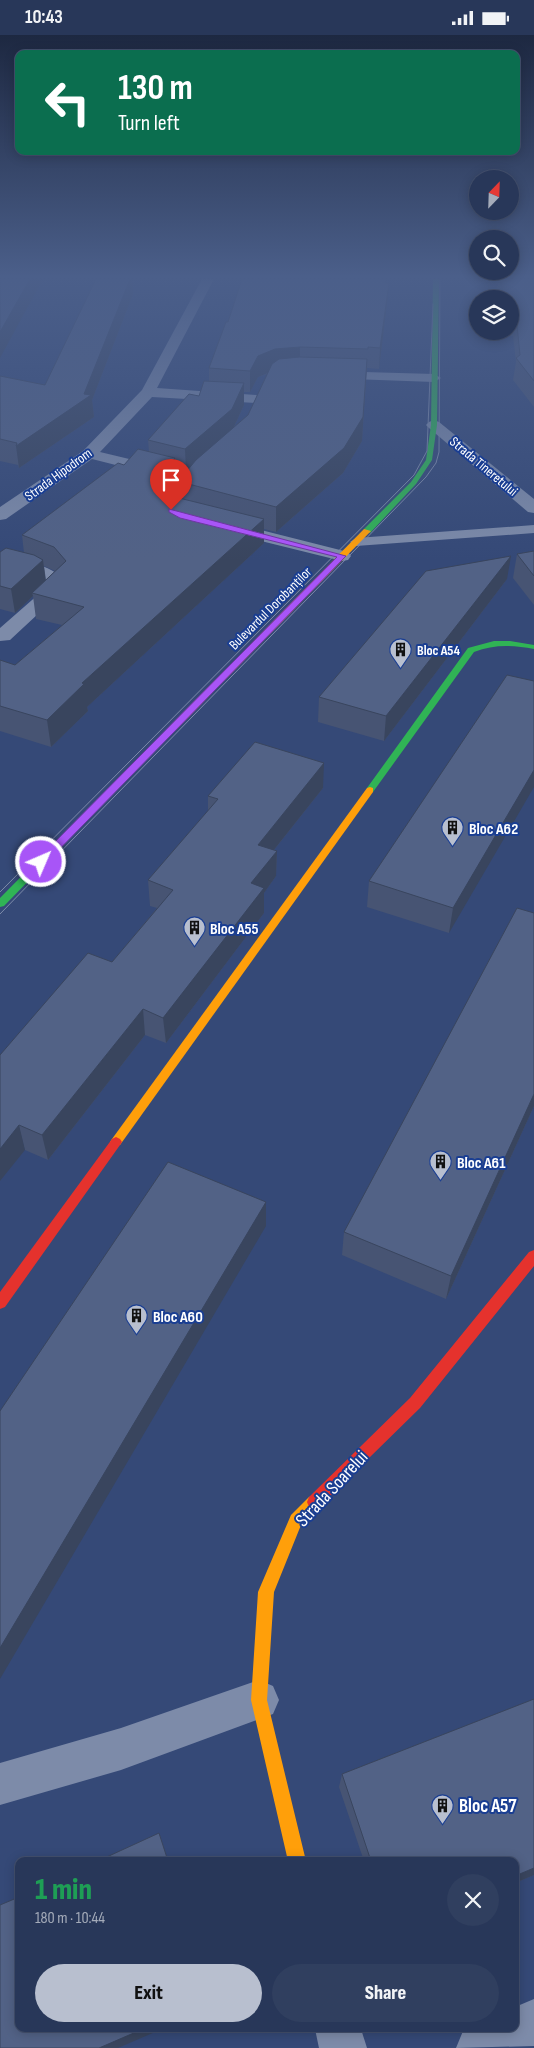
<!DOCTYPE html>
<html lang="en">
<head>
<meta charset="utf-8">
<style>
  body { margin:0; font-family:"Sofia Sans Condensed",sans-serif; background:#303f5f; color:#f1f3f6; height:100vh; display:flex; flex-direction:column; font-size:19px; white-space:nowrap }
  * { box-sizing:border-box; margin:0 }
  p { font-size:16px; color:#a5acba }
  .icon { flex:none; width:28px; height:28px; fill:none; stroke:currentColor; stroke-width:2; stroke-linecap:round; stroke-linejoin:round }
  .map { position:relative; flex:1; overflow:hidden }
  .side { position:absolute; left:15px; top:1822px; width:504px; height:175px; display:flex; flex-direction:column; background:#283759; border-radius:10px; box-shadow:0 2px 12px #0003,0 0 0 1px #44516f }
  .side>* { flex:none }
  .banner { position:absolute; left:15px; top:15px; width:505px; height:105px; border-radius:10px; box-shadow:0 2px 12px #0003,0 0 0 1px #44516f; background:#0b6e4f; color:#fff; overflow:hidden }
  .needle { width:32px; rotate:23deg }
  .fabs { position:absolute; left:469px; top:135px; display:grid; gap:10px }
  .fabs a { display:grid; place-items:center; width:50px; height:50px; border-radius:50%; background:#283759; box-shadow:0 2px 12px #0003,0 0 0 1px #44516f; font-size:25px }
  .pin { position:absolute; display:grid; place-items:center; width:42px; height:42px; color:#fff; margin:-51px -21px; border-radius:50% 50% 50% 0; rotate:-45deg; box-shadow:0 0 5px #0007 }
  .pin .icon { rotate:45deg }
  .me { position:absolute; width:55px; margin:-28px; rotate:45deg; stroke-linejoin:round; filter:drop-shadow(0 0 4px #0008) }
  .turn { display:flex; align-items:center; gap:18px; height:105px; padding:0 20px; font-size:22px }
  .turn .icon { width:65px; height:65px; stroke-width:2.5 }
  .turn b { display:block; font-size:35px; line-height:42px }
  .round { display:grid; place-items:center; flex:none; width:52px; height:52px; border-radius:26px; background:#303f5f }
  .headline { display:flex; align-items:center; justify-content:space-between; height:85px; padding:0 20px }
  h1 { font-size:30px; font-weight:800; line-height:38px; color:#1e9e55 }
  .button { display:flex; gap:10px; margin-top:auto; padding:10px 20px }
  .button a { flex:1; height:58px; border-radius:30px; background:#b8bfcf; color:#111; font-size:20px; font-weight:800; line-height:58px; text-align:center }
  .button a+a { background:#303f5f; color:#f1f3f6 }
  .status { display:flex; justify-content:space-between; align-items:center; height:35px; padding:0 25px; background:#283759; direction:ltr }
  .status svg { height:14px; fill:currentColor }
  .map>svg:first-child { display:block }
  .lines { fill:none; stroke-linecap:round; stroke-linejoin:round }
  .lane { fill:#7d8ba9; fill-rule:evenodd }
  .street { fill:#7d8ba9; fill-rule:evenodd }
  .fast { fill:#30b455; fill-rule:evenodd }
  .slow { fill:#ff9f0a; fill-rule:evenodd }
  .jam { fill:#e5322d; fill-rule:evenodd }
  .tram { stroke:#7d8ba9; stroke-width:1 }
  .wall { fill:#475473; fill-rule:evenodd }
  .shaded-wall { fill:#39455e }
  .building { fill:#526286; stroke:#39455e }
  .route { fill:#a855f7; stroke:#6d37a1 }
  .labels { text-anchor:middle; stroke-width:4; stroke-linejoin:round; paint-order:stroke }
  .far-street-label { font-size:14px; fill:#fff; stroke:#1a3e92 }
  .far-poi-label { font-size:14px; font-weight:bold; fill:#fff; stroke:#1a3e92; text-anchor:start }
  .poi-label { font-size:16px; font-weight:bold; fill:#fff; stroke:#1a3e92; text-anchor:start }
  .near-street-label { font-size:19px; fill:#fff; stroke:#1a3e92 }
  .near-poi-label { font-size:19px; font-weight:bold; fill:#fff; stroke:#1a3e92; text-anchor:start }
</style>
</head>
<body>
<div class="status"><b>10:43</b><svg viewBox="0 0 49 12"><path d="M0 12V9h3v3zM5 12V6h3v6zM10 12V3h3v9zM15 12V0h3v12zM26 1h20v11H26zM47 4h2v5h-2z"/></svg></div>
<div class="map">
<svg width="534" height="2013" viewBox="0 0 534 2013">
  <rect width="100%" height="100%" fill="#354977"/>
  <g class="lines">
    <path class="lane" d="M534 490V498L356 511 350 507 356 503Z"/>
    <g class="street">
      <path d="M202 244H214L157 353 256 360 263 364 256 368 152 362 100 417 196 440 198 444 180 467V473L189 477 348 517 351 521 348 525 342 526 177 485 162 475 163 467 179 446 92 424 6 484 0 485V472L83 416 142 355Z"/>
      <path d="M329 336 434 339 441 343 434 347 324 343 322 340 324 337Z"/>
      <path d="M434 385 439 387 534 464V478L528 477 429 393 426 390 429 387Z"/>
      <path d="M0 521C21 526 60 529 67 552L10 605 0 606V593L48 551V548L38 542 0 532Z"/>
      <path d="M259 1645 273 1651 279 1665 273 1679 121 1735 0 1770V1728L121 1693Z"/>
      <path d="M534 1964V2011L456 2013 463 1996 469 1994H515V1972Z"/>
      <path d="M315 1994H361L367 2013H319Z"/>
    </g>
    <g class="fast">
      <path d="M433 244H439L437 390 432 425 416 449 370 498H364V494L411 447 426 425 431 390Z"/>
      <path d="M494 606H510L534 610V614C513 610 494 609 474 617L373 757H367V753L468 613Z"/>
      <path d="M171 692 175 695 174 697 4 871 0 872V863L168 693Z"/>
    </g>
    <g class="slow">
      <path d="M364 494 371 496 174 697H168V693Z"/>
      <path d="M370 752 373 753V757L120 1110H112L110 1107 112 1104 367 753Z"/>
      <path d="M314 1460 319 1462 321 1467 319 1472 301 1490 274 1557 267 1665 306 1826H288L251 1665 258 1557 291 1480 309 1462Z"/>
    </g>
    <g class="jam">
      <path d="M116 1102 120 1104 122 1107 120 1110 5 1272 0 1274V1257L112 1104Z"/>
      <path d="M534 1215V1231L420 1373 319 1472 314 1474 309 1472 307 1467 309 1462 410 1363 529 1217Z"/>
    </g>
    <g class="tram">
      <path d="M0 857 414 440 427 416 433 269"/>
      <path d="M0 879 426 442 436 428 439 417 440 244"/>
    </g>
  </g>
  <g class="wall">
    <path d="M130 244H132L133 259 92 365 94 382 19 433 18 430 0 426V341L45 350Z"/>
    <path d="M499 244H534V372L513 345 516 327 513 301H502V296H510V264H498L497 254Z"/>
    <path d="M385 248 387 268 379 334 367 333 362 406 343 438 276 497 264 494V508L87 672 88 676 51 712 0 696V625L15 630 62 590 36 584 33 561 15 578 0 574V517L24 518 22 500 124 430 149 417 148 405 199 361 209 346V333L228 287ZM267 339 248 380 234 392 244 370V357H250L258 342ZM175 433 186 436 181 443V464L175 462 168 457 176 447ZM44 531 55 536 46 545Z"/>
    <path d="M534 516V570L513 543 517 519Z"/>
    <path d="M507 544 384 706 318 687 319 662Z"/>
    <path d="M534 646 449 898 367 872 369 846Z"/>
    <path d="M323 753 274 815 277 816 276 841 264 858V878L166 1008 145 1000 48 1125 25 1115 0 1020 112 927 157 873 150 871 148 845 208 776V761Z"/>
    <path d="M534 878V1071L446 1264 342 1220 344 1197Z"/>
    <path d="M534 1664V1840L515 1848V1826H364L339 1752 342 1739Z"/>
  </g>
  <g class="shaded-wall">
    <path d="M30 244H43L0 323V297Z"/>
    <path d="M130 244H132L133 259 92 365 94 382 19 433 16 411 84 359Z"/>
    <path d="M389 248 387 268 379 334 380 313Z"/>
    <path d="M300 312V333L275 335 258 342 250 357V336L258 321 275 314Z"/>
    <path d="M367 324 362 406 343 438 276 497V472Z"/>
    <path d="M244 348V370L232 396 186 436 185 414Z"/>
    <path d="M175 423 176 447 162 466 159 451 160 442Z"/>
    <path d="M264 484V508L87 672 88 676 51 712 47 685 82 648Z"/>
    <path d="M511 521 507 544 384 706 386 681Z"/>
    <path d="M43 525 46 549 32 558 33 561 15 578 11 554Z"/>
    <path d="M324 728 323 753 258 835V810Z"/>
    <path d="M534 735V752L449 898 453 873Z"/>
    <path d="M277 816 276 841 264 858V878L166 1008 163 983 251 848Z"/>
    <path d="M143 974 145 1000 48 1125 42 1100Z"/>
    <path d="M534 1059V1071L446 1264 451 1241Z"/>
    <path d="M19 1090 25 1115 0 1146V1114Z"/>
    <path d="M266 1167V1191L0 1644V1613Z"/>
    <path d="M534 1833V1840L515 1848V1841Z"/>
    <path d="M143 1994H162L118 2013H99Z"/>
  </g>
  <g class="building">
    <path d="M0 244H30L0 297Z"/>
    <path d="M96 244H130L84 359 91 360 16 411 17 408 0 404V341L45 350Z"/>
    <path d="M242 244H386L385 248H389L380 313 368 312V314L300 312 275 314 258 321 250 336 209 333 226 287H228Z"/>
    <path d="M501 244H534V346L516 323 520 320 516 280H510V264H503Z"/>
    <path d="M300 322 367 324 363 382 344 413 276 472 181 447V443L196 425 248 380 272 329 279 324Z"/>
    <path d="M204 346 244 348 232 374 185 414 148 405 189 359 199 361Z"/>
    <path d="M138 414 175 423 160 442 159 451 175 462 264 484 82 648 84 649 47 685 0 671V625L15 630 84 572 32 558 66 526 54 512 22 500 118 428 124 430Z"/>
    <path d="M6 513 34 520 43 525 11 554 0 551V517Z"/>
    <path d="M534 516V541L517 519Z"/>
    <path d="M511 521 386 681 319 662 426 536Z"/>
    <path d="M507 640 534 646V735L453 873 369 846Z"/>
    <path d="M255 707 324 728 258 810 277 816 251 848 264 853 163 983 143 974 42 1100 19 1090 0 1114V1020L88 918 112 927 173 855 148 845 218 764 208 761Z"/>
    <path d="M517 873 534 878V1059L451 1241 344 1197Z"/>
    <path d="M168 1127 266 1167 0 1613V1376Z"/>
    <path d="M534 1664V1833L515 1841V1826H371L342 1739Z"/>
    <path d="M159 1798 168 1826H98Z"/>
    <path d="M19 1862V1994H143L99 2013H0V1870Z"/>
  </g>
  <linearGradient id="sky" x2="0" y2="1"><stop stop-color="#1d2841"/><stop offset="0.46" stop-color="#4b5f8a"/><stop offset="1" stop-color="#4b5f8a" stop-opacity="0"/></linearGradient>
  <rect width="534" height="525" fill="url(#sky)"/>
  <path class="route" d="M169 474 346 521 44 830H37V825L337 522 180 483 169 477Z"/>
  <defs>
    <symbol id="building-pin" viewBox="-11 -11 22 30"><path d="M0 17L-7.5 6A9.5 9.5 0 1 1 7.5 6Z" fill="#b8bfcf" stroke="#1a3e92"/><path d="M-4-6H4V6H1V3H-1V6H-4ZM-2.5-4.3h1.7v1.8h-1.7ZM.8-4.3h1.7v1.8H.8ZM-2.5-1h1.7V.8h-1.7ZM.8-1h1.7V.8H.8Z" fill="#111"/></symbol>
  </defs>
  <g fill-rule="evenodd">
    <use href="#building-pin" x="388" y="602" width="25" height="34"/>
    <use href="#building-pin" x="440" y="780" width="25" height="34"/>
    <use href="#building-pin" x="182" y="880" width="25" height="34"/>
    <use href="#building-pin" x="428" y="1114" width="25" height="34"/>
    <use href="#building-pin" x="124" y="1268" width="25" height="34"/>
    <use href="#building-pin" x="430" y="1758" width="25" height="34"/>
  </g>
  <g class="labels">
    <g class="far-street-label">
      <text transform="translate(484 431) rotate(40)" y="5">Strada Tineretului</text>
      <text transform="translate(58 439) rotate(-36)" y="5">Strada Hipodrom</text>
      <text transform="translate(270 573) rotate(-45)" y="5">Bulevardul Dorobanților</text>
    </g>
    <g class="far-poi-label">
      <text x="417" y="620">Bloc A54</text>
    </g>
    <g class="poi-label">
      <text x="469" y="799">Bloc A62</text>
      <text x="210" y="899">Bloc A55</text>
      <text x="457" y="1133">Bloc A61</text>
      <text x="153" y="1287">Bloc A60</text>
    </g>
    <g class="near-street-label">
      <text transform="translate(331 1453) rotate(-47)" y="7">Strada Soarelui</text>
    </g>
    <g class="near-poi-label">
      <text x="459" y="1777">Bloc A57</text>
    </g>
  </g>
</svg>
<div class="fabs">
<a><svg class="needle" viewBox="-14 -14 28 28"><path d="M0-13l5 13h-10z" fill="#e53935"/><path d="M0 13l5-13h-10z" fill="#a5acba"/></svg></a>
<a><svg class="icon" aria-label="search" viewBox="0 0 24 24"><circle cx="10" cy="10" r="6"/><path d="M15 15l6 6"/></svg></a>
<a><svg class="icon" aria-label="layers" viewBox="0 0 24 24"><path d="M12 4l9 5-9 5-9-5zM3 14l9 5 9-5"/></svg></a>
</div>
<div class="pin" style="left:171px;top:475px;background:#d93025"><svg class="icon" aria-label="arrive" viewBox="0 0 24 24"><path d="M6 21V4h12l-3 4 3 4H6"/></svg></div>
<svg class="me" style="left:41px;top:827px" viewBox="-20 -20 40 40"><circle r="17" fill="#a855f7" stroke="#fff" stroke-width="3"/><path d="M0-11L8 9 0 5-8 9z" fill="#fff"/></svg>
<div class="banner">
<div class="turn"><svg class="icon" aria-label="left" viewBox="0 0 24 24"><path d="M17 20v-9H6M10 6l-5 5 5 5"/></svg><div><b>130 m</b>Turn left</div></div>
</div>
<section class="side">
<div class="headline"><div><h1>1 min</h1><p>180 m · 10:44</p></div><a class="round"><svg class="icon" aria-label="close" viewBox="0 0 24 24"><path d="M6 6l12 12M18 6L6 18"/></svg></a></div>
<div class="button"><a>Exit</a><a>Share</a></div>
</section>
</div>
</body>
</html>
